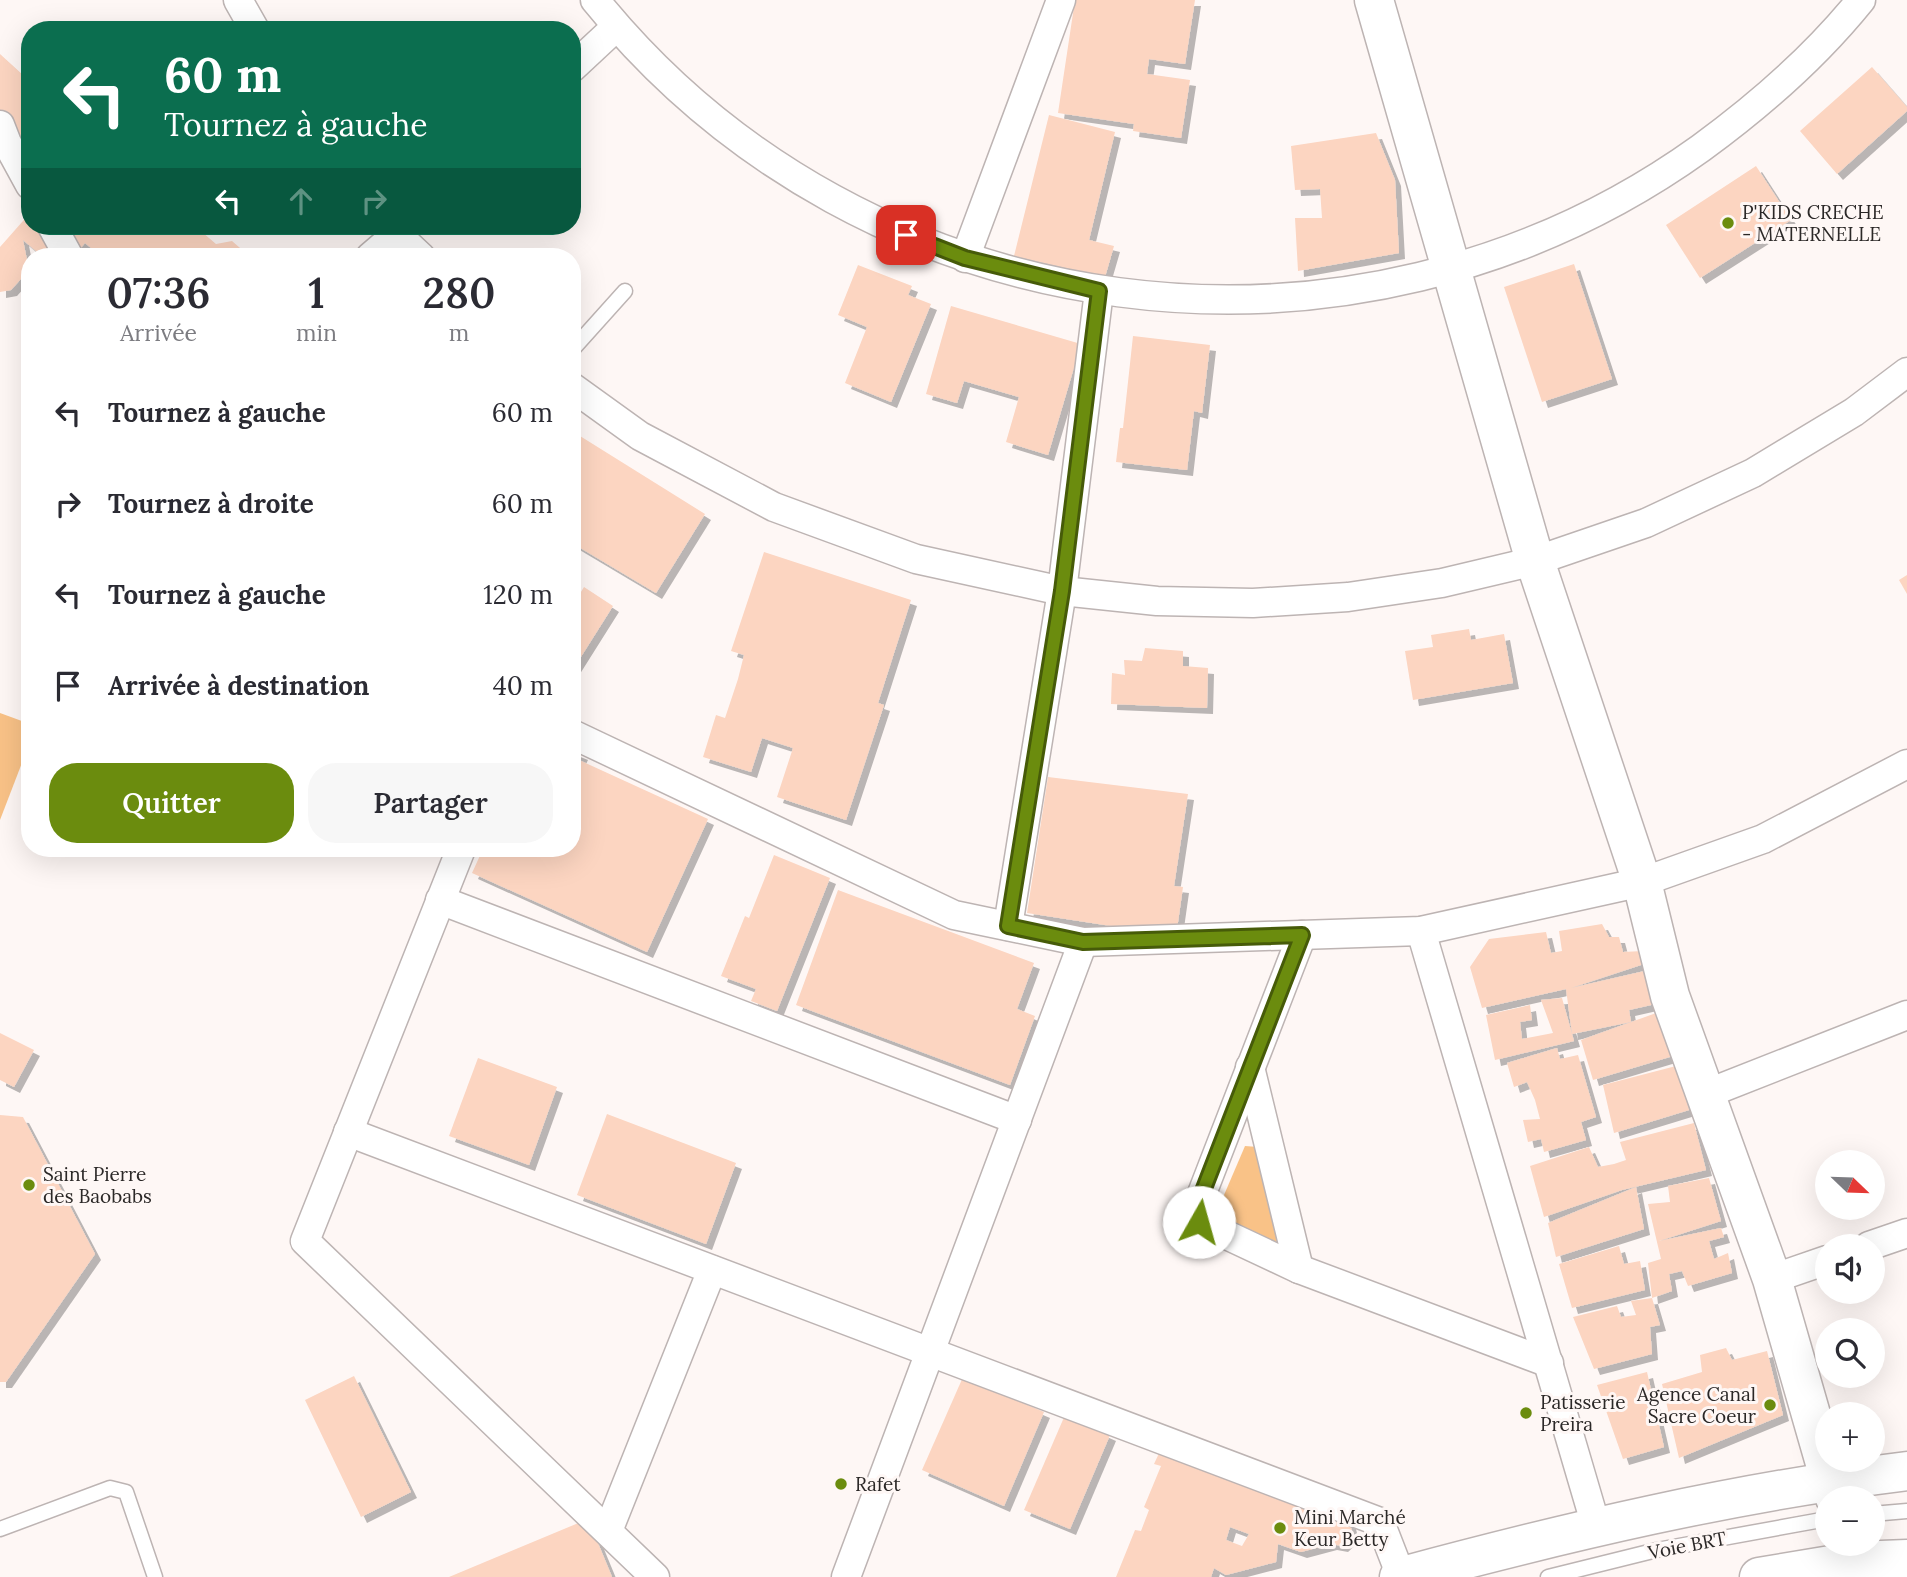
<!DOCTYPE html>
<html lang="fr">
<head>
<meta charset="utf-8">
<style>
  body { margin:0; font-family:Lora,serif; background:#f7f7f7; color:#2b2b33; height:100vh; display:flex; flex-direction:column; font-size:26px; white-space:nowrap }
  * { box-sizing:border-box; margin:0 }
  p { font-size:23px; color:#7c7c81 }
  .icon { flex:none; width:38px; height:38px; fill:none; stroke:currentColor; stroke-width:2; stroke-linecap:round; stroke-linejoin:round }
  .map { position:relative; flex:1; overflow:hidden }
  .panel { position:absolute; left:21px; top:248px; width:560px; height:609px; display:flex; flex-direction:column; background:#fff; border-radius:28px; box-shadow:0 7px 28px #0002 }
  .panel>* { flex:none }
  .banner { position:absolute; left:21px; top:21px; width:560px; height:214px; border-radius:28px; box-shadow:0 7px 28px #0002; background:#0b6e4f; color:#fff; overflow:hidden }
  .needle { width:46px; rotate:113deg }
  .controls { position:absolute; left:1815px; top:1150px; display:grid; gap:14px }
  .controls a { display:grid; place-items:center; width:70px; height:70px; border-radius:50%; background:#fff; box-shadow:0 7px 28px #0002; font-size:35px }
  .pin { position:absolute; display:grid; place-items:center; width:60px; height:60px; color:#fff; margin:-30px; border-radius:14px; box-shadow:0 4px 10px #0006 }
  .me { position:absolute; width:77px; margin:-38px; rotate:7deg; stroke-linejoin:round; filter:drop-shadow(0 0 5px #0008) }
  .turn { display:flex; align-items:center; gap:24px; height:147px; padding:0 28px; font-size:32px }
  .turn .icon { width:91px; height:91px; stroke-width:2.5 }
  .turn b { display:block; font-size:49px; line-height:60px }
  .lanes { display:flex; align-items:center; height:66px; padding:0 28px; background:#0003; justify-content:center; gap:35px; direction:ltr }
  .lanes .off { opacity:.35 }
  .eta { display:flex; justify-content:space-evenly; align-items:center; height:119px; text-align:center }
  .eta b { font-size:42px; font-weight:600; line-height:49px }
  .button { display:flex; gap:14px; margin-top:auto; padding:14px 28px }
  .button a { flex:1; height:80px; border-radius:28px; background:#6b8c0e; color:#fff; font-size:28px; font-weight:600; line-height:80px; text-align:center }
  .button a+a { background:#f7f7f7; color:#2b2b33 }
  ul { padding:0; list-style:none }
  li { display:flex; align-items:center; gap:21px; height:91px; padding:0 28px }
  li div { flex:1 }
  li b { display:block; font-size:26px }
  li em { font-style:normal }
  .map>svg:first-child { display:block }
  .green { fill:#f9c287 }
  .building { fill:#fcd5c1; fill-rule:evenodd; filter:url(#shadow) }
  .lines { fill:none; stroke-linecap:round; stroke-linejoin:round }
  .lane-casing { stroke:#bdb4b3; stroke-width:17 }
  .street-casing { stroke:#bdb4b3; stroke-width:31 }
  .secondary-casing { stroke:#bdb4b3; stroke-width:41 }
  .primary-casing { stroke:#bdb4b3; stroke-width:41 }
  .lane { stroke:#fff; stroke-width:14 }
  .street { stroke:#fff; stroke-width:28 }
  .secondary { stroke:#fff; stroke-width:38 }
  .primary { stroke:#fff; stroke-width:38 }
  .route-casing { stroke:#465b09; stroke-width:18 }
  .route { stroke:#6b8c0e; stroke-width:12 }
  .poi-dot { fill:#6b8c0e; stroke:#fef7f5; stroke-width:2.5 }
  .labels { text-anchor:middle; stroke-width:6; stroke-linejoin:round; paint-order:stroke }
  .poi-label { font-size:19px; fill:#2b2827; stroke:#fef7f5; text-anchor:start }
  .street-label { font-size:19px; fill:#2b2827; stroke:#fef7f5 }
</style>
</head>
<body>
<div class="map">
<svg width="1907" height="1577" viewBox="0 0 1907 1577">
  <defs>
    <filter id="shadow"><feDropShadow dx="6" dy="6" stdDeviation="0" flood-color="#0004"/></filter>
  </defs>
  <rect width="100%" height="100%" fill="#fef7f5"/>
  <g class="green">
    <path d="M0 713 30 724V742L0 820Z"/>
    <path d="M1245 1146 1258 1147 1282 1234 1277 1243 1215 1216Z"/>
  </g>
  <g class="building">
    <path d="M1075 0H1195L1185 64 1149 59 1147 74 1190 80 1181 138 1133 131 1134 124 1058 113Z"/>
    <path d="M0 54 23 75 30 74V177L0 151Z"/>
    <path d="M1872 67 1907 107V111L1837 174 1800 131Z"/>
    <path d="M1049 115 1115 132 1089 240 1114 246 1105 277 1014 256Z"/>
    <path d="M1376 133 1395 180 1399 253 1298 271 1295 218H1322L1320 189 1295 190 1291 146Z"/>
    <path d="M1756 166 1791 220 1700 278 1666 225Z"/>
    <path d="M30 213V226H195L216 244 232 241 247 254 244 257H102L85 243 73 257H43L23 240 29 270 11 290 0 292V247Z"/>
    <path d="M1574 264 1612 379 1542 402 1504 287Z"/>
    <path d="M858 265 912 286 908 295 931 304 891 402 845 383 867 327 838 315Z"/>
    <path d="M951 306 1081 344 1048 455 1006 442 1019 397 964 381 957 403 926 394Z"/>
    <path d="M1133 336 1210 345 1202 413 1194 411 1187 470 1116 462 1120 428H1123Z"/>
    <path d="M572 431 705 514 656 593 572 543Z"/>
    <path d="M764 552 911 600 878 703 884 705 846 820 777 797 793 748 762 738 751 772 703 757 716 715 725 718 738 679 744 655 731 651Z"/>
    <path d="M1907 575V594L1899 580Z"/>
    <path d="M584 587 613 606 572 671V598L576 600Z"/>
    <path d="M1469 629 1471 640 1504 634 1513 683 1413 700 1405 651 1433 647 1431 635Z"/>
    <path d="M1145 648 1183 651V666L1208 668 1207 708 1111 704 1112 673 1125 675 1124 660 1142 661Z"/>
    <path d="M572 750 582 754 579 760 708 819 647 952 472 873 483 849H572Z"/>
    <path d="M1048 777 1188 794 1174 886 1183 887 1176 936 1027 913Z"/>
    <path d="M774 855 830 878 777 1011 751 1001 756 989 721 976 745 916 749 918Z"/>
    <path d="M838 890 1034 963 1017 1009 1035 1016 1010 1085 796 1005Z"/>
    <path d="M1602 924 1609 937H1619L1623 952 1643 951 1644 964 1571 988 1649 970 1660 1003 1629 1010 1631 1022 1572 1034 1574 1041 1495 1060 1486 1015 1530 1005 1532 1020 1520 1022 1522 1039 1553 1033 1541 1000 1562 998 1572 1034 1566 989 1482 1008 1470 967 1489 939 1546 932 1551 953 1562 951 1559 931Z"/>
    <path d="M1659 1012 1673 1056 1593 1080 1581 1040Z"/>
    <path d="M0 1033 34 1050 14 1087 0 1080Z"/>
    <path d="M1557 1048 1560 1059 1578 1055 1596 1117 1581 1122 1586 1140 1544 1152 1541 1139 1528 1142 1523 1120 1540 1119 1535 1100 1527 1082 1514 1087 1507 1063Z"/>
    <path d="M478 1058 557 1087 529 1165 449 1136Z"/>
    <path d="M1676 1066 1689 1110 1614 1133 1603 1085Z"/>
    <path d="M607 1114 736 1163 706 1244 577 1195Z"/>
    <path d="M0 1115 23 1117 95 1254 6 1382H0Z"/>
    <path d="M1694 1123 1706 1170 1622 1190 1544 1217 1530 1166 1589 1147 1598 1167 1614 1164 1626 1160 1620 1142Z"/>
    <path d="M1709 1178 1721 1221 1659 1241 1721 1228 1724 1237 1709 1241 1714 1259 1728 1253 1732 1273 1688 1286 1682 1271 1669 1274 1672 1291 1652 1298 1660 1325 1650 1327 1652 1354 1594 1369 1573 1317 1617 1306 1621 1317 1636 1315 1631 1301 1652 1298 1648 1263 1661 1259 1648 1204 1670 1202 1668 1186Z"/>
    <path d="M1636 1187 1644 1229 1556 1257 1548 1223Z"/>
    <path d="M1619 1246 1624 1264 1640 1261 1645 1290 1572 1308 1559 1264Z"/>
    <path d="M1726 1348 1732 1360 1767 1351 1783 1415 1679 1458 1662 1384 1702 1372 1700 1355Z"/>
    <path d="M1647 1372 1664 1447 1623 1459 1597 1385Z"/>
    <path d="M354 1376 411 1492 361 1517 305 1400Z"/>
    <path d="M963 1377 1044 1412 1004 1506 922 1470Z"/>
    <path d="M1065 1415 1110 1435 1070 1529 1024 1510Z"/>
    <path d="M1161 1449 1350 1523 1353 1536 1342 1546 1331 1544 1301 1552 1278 1544 1276 1562 1226 1575 1214 1568 1211 1577H1116L1135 1530 1141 1531 1149 1510 1144 1507 1161 1466 1154 1464ZM1230 1527 1249 1534 1242 1546 1226 1540Z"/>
    <path d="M588 1519 612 1577H449Z"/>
  </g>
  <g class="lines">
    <defs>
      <g id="lane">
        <path d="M572 350 625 291"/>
        <path d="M1872 1514 1907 1511"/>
        <path d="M0 1529 110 1488 126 1492 155 1577"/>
        <path d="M1548 1577 1657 1550 1827 1519"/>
      </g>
      <g id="street">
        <path d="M238 0 255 30"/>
        <path d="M595 0C864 333 1354 397 1701 148 1760 105 1815 57 1861 0"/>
        <path d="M572 68 616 27"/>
        <path d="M0 125 7 143 30 185"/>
        <path d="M52 226 69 257"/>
        <path d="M388 226 421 257"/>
        <path d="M370 257 406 226"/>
        <path d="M965 258 1061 0"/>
        <path d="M572 387 640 436 774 507 916 559 1062 591 1157 601 1253 603 1348 597 1442 583 1535 561 1646 523 1753 473 1854 412 1907 372"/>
        <path d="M572 734 954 915 1083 942 1421 931 1642 882 1763 839 1907 764"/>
        <path d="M461 849 305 1241 655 1577"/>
        <path d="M440 900 1017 1120"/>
        <path d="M1008 926 1062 591 1099 291"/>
        <path d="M1421 931 1596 1526"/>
        <path d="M1302 935 1196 1209 1199 1222 1299 1269 1549 1363"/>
        <path d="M1250 1067 1299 1269"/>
        <path d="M1706 1094 1907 1015"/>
        <path d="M348 1132 1380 1522 1401 1576"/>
        <path d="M1869 1246 1907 1233"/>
        <path d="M1772 1279 1827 1260"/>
        <path d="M608 1531 712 1270"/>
        <path d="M846 1577 1083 942"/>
      </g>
      <path id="secondary" d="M1374 0 1535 561 1642 882 1670 996 1772 1279 1835 1498"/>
      <g id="primary">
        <path d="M1399 1577C1566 1532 1735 1492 1907 1471"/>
        <path d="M1759 1577 1855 1561 1907 1559"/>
      </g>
    </defs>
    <use href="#lane" class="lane-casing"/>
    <use href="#street" class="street-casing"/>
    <use href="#secondary" class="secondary-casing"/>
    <use href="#primary" class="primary-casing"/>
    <use href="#lane" class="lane"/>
    <use href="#street" class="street"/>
    <use href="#secondary" class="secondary"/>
    <use href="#primary" class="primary"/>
  </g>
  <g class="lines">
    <defs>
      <path id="route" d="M906 235 965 258 1099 291 1062 591 1008 926 1083 942 1302 935 1196 1209 1199 1222"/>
    </defs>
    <use href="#route" class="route-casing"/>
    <use href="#route" class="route"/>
  </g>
  <g class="poi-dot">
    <circle cx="1728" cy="223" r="7"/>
    <circle cx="29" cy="1185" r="7"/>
    <circle cx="1770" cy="1405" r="7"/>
    <circle cx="1526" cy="1413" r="7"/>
    <circle cx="841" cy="1484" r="7"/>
    <circle cx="1280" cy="1528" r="7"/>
  </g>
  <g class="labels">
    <g class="poi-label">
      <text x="1742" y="219">P'KIDS CRECHE<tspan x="1742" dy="22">- MATERNELLE</tspan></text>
      <text x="43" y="1181">Saint Pierre<tspan x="43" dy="22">des Baobabs</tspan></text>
      <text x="1756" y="1401" text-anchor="end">Agence Canal<tspan x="1756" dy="22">Sacre Coeur</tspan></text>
      <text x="1540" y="1409">Patisserie<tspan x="1540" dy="22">Preira</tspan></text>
      <text x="855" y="1491">Rafet</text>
      <text x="1294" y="1524">Mini Marché<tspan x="1294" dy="22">Keur Betty</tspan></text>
    </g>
    <g class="street-label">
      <text transform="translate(1687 1545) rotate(-11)" y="7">Voie BRT</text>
    </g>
  </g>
</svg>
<div class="controls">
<a><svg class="needle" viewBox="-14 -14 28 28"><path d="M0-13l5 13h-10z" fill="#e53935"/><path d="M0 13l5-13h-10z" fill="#7c7c81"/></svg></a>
<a><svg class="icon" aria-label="sound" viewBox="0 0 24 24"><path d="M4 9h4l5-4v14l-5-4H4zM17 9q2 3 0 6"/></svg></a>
<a><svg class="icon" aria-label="search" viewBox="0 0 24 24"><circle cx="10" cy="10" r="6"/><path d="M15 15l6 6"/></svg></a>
<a>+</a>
<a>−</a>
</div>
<div class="pin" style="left:906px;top:235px;background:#d93025"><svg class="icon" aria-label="arrive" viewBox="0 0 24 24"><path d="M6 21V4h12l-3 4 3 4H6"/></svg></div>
<svg class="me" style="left:1199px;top:1222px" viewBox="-20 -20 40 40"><circle r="19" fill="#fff"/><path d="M0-13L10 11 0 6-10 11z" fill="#6b8c0e"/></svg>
<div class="banner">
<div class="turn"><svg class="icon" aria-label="left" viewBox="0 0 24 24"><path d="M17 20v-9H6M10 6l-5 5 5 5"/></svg><div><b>60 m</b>Tournez à gauche</div></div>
<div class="lanes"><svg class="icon" aria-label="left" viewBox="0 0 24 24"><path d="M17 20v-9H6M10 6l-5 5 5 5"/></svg><svg class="icon off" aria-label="ahead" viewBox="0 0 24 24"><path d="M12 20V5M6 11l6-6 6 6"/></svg><svg class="icon off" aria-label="right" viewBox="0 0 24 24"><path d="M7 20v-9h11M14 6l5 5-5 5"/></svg></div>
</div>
<section class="panel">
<div class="eta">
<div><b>07:36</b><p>Arrivée</p></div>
<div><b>1</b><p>min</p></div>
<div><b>280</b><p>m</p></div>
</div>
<ul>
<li><svg class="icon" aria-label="left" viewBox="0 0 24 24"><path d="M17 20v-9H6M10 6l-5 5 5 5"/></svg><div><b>Tournez à gauche</b></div><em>60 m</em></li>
<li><svg class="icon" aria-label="right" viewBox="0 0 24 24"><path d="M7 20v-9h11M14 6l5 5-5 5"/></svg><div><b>Tournez à droite</b></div><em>60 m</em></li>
<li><svg class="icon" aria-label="left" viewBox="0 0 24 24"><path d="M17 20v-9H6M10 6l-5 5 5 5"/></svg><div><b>Tournez à gauche</b></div><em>120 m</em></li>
<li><svg class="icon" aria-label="arrive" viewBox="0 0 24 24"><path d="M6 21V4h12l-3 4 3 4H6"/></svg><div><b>Arrivée à destination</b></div><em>40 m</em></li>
</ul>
<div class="button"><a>Quitter</a><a>Partager</a></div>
</section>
</div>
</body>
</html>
